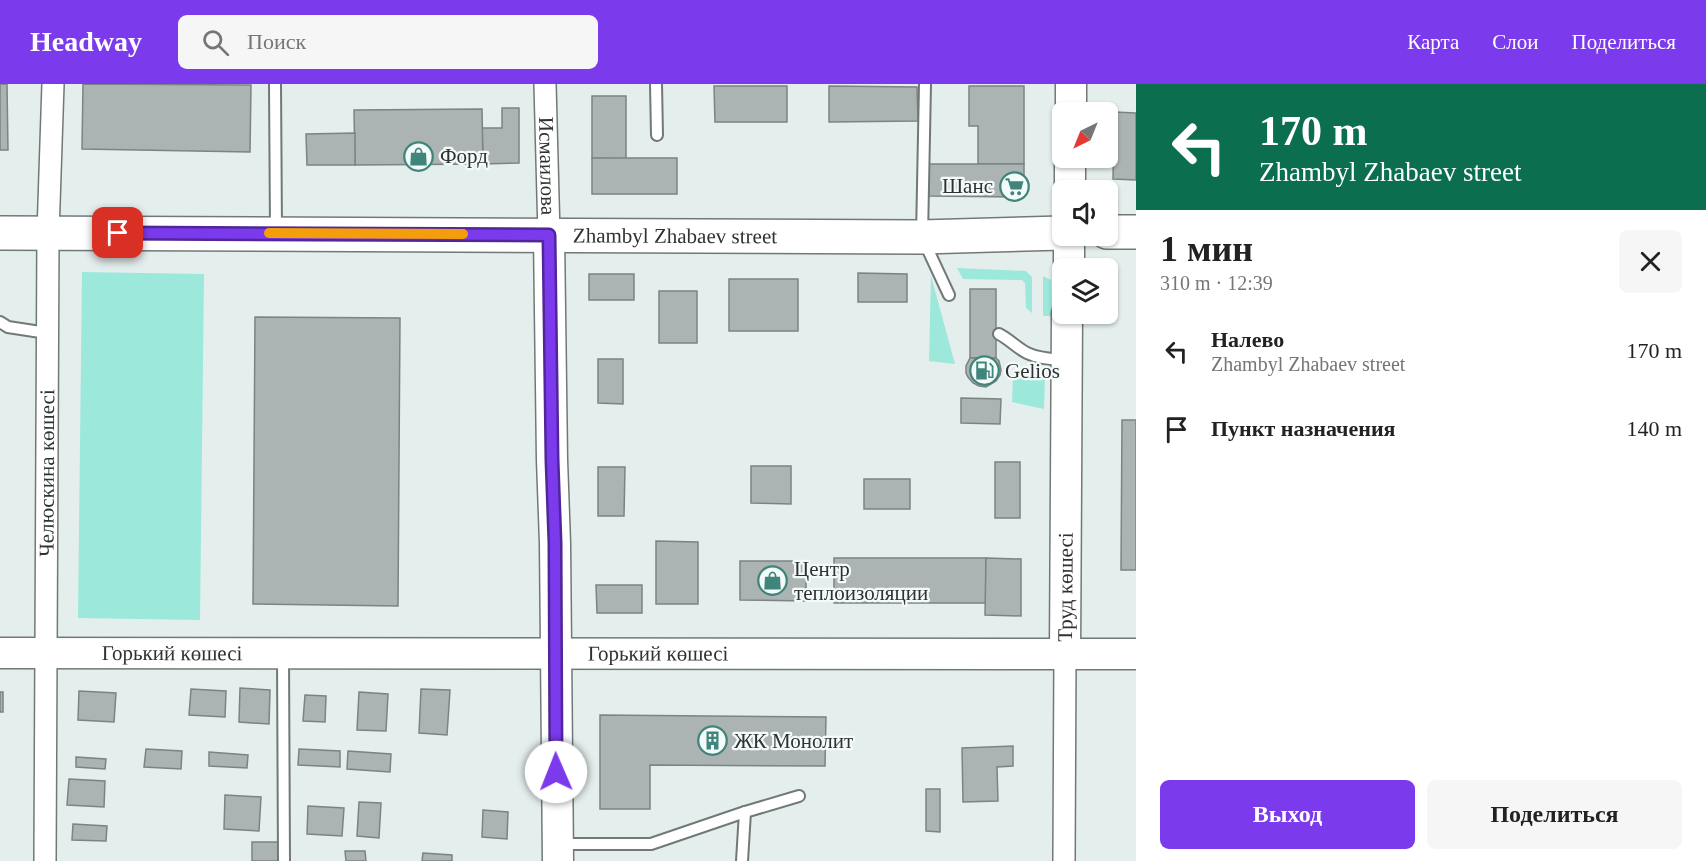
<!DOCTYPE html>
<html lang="ru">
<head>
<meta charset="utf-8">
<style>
  body { margin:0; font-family:Georgia,serif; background:#f6f6f6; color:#222; height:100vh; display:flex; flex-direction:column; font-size:22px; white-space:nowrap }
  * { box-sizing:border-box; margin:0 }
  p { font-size:20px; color:#767676 }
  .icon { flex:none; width:33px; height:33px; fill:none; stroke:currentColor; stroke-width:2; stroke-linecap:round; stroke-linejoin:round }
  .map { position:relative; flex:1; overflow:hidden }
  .drawer { display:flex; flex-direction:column; background:#fff; width:570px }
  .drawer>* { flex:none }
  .top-card { background:#0b6e4f; color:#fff; overflow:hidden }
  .needle { width:39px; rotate:223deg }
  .controls { position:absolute; left:1052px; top:18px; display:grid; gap:12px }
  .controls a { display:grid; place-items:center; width:66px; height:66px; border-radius:9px; background:#fff; box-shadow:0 2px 4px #0004; font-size:30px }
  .pin { position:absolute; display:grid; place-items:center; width:51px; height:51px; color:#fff; margin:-26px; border-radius:12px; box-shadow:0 3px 9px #0006 }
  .me { position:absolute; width:66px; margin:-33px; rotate:359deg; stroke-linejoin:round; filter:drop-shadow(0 0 4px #0008) }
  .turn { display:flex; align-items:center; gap:21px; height:126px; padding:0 24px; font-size:27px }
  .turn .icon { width:78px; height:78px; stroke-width:2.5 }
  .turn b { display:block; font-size:42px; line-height:51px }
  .round { display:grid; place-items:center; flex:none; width:63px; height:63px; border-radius:9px; background:#f6f6f6 }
  .head { display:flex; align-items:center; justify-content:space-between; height:102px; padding:0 24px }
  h1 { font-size:36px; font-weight:700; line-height:45px }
  .button { display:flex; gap:12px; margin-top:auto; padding:12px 24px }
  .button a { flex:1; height:69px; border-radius:9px; background:#7c3aed; color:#fff; font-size:24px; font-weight:700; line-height:69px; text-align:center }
  .button a+a { background:#f6f6f6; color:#222 }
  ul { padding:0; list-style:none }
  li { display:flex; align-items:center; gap:18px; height:78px; padding:0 24px }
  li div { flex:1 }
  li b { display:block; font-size:22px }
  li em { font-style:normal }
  header { display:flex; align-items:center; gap:36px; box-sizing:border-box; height:84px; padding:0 30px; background:#7c3aed; color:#fff }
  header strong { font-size:28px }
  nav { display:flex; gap:33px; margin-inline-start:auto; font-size:21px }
  .search { width:420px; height:54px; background:#f6f6f6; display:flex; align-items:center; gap:15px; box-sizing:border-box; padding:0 21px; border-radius:9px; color:#767676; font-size:22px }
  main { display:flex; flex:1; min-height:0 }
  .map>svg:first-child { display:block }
  .green { fill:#9ce8db }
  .building { fill:#abb4b2; stroke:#7b8482; stroke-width:1.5 }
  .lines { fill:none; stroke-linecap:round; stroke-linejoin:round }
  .lane-casing { stroke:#717978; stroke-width:14 }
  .street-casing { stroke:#717978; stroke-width:24 }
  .secondary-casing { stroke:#717978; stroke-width:33 }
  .primary-casing { stroke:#717978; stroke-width:36 }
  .lane { stroke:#fff; stroke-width:10 }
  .street { stroke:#fff; stroke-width:21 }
  .secondary { stroke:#fff; stroke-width:30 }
  .primary { stroke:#fff; stroke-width:33 }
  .route-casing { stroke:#51269a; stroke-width:15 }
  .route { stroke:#7c3aed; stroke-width:10 }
  .slow { stroke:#f59e0b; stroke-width:10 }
  .labels { text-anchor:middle; stroke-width:4.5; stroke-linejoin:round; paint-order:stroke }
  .poi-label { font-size:21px; fill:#2f3231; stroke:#f2fbf9; text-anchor:start }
  .street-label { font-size:21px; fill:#2f3231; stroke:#f2fbf9 }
</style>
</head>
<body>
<header>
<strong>Headway</strong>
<div class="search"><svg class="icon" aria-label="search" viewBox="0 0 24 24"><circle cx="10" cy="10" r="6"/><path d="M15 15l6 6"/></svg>Поиск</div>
<nav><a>Карта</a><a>Слои</a><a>Поделиться</a></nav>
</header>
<main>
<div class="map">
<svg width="1136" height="777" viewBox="0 0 1136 777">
  <rect width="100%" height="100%" fill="#e4eeec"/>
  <g class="green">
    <path d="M957 184 1026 187 1032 193V229L1026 224 1025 199 1022 196 963 195Z"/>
    <path d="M82 188 204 190 200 536 78 534Z"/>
    <path d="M931 192 955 280 929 277Z"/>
    <path d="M1043 192 1051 196 1052 232H1043Z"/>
    <path d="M1045 291 1044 325 1012 318 1013 292Z"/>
  </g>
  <g class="building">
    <path d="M0 0H7L8 66H0Z"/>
    <path d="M83 0 251 1 250 68 82 65Z"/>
    <path d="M714 2H787V38H715Z"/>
    <path d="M829 2 917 3 918 37 829 38Z"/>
    <path d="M969 2H1024V80H978V42H969Z"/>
    <path d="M592 12H626V75L592 74Z"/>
    <path d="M502 24H519V79L483 80 482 44H502Z"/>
    <path d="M482 25 483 80 355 81 354 26Z"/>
    <path d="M1114 28 1136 29V96L1113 95Z"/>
    <path d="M355 49V81H307L306 50Z"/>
    <rect x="592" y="74" width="85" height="36"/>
    <path d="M929 80H1024V113L929 112Z"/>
    <path d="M858 189 907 190V218H858Z"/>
    <rect x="589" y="190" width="45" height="26"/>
    <rect x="729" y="195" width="69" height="52"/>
    <rect x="970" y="205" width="26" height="69"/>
    <rect x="659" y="207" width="38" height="52"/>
    <path d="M255 233 400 234 398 522 253 520Z"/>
    <path d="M970 274H996L999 277 1001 286 1000 291 996 297 986 303 979 302 973 299 968 293 966 289V282Z"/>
    <path d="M598 275H623V320L598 319Z"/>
    <path d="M961 314 1001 315 1000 340 961 339Z"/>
    <path d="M1122 336H1136V486H1121Z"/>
    <rect x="995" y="378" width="25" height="56"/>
    <path d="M751 382H791V420L751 419Z"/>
    <path d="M598 383H625L624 432H598Z"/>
    <rect x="864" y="395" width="46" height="30"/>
    <path d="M656 457 698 458V520H656Z"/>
    <rect x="834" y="474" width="152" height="45"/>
    <path d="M986 474 1021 475V532L985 531Z"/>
    <path d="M740 477H806V517L740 516Z"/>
    <path d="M596 501H642V529H597Z"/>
    <path d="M240 604 270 606 269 640 239 638Z"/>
    <path d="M191 605 226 607 225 633 189 631Z"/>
    <path d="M421 605 450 606 447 651 419 649Z"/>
    <path d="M79 607 116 609 114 638 78 636Z"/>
    <rect x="0" y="608" width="3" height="20"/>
    <path d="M359 608 388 610 386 647 357 646Z"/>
    <path d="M305 611 326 612 325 638 303 637Z"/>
    <path d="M600 631 826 633 825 682 650 681V725H600Z"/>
    <path d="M1013 662V682L997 683 998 717 963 718 962 664Z"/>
    <path d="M146 665 182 667 181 685 144 683Z"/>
    <path d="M299 665 340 667V683L298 681Z"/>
    <path d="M348 667 391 670 390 688 347 685Z"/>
    <path d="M209 668 248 671 247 684 209 682Z"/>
    <path d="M76 673 106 675 105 685 76 683Z"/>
    <path d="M69 695 105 697 104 723 67 721Z"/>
    <path d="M926 705H940V748L926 747Z"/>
    <path d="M225 711 261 713 259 747 224 745Z"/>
    <path d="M359 718 381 719 379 754 357 752Z"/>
    <path d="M308 722 344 724 342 752 307 750Z"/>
    <path d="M483 726 508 728 507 755 482 753Z"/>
    <path d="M73 740 107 742 106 757 72 756Z"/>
    <rect x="252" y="758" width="26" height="19"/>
    <path d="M345 767H365L366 777H346Z"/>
    <path d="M423 769 452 771V777H422Z"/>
  </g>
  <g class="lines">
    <defs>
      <g id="lane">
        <path d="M275 0 276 146"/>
        <path d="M656 0 657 51"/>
        <path d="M925 0 922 153 949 211"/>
        <path d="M0 238 8 243 47 249"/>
        <path d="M999 250C1009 255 1017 264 1027 269 1039 275 1053 275 1066 276"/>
        <path d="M283 572 284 777"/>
        <path d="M558 760H651L745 728 799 712"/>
        <path d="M742 777 745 728"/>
      </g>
      <g id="street">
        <path id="s1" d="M545 0 549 151"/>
        <path id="s2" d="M45 777 48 149 53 0"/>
        <path d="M1064 777 1065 569"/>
      </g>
      <g id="secondary">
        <path d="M1071 28V0"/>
        <path d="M1070 106V74"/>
        <path d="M549 151 552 376 555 459 558 777"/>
        <path d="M1069 184V152"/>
        <path id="s3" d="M0 569 1136 570"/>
        <path id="s4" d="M1065 569 1067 230"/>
      </g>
      <g id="primary">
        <path d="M1107 148H1136"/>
        <path id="s5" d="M0 149 922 153 1062 149"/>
      </g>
    </defs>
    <use href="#lane" class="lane-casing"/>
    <use href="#street" class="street-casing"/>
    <use href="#secondary" class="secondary-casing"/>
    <use href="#primary" class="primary-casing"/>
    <use href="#lane" class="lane"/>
    <use href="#street" class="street"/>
    <use href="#secondary" class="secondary"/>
    <use href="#primary" class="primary"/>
  </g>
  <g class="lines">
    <defs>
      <path id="route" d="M118 149 549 151 552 376 555 459 556 688"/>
    </defs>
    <use href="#route" class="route-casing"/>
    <use href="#route" class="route"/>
    <path class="slow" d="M269 149 463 150"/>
  </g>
  <defs>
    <symbol id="shop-ring" viewBox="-11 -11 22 22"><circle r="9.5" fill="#f2fbf9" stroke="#40857b" stroke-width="1.5"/><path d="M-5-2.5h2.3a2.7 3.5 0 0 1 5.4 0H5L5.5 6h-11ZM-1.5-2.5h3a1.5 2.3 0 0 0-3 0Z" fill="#40857b"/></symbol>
    <symbol id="supermarket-ring" viewBox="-11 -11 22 22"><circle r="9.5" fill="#f2fbf9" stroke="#40857b" stroke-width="1.5"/><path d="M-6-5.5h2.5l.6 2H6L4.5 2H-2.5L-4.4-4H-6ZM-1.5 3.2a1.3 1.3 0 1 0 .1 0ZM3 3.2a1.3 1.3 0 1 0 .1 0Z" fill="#40857b"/></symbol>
    <symbol id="fuel-ring" viewBox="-11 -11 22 22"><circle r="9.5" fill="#f2fbf9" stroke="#40857b" stroke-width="1.5"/><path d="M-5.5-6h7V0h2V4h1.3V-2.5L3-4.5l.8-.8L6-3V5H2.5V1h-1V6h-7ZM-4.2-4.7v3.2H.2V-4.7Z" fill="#40857b"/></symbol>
    <symbol id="building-ring" viewBox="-11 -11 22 22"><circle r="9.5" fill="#f2fbf9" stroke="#40857b" stroke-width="1.5"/><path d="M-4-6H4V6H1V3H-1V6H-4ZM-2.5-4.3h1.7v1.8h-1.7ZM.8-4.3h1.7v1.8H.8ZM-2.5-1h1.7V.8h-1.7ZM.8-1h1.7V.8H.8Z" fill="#40857b"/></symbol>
  </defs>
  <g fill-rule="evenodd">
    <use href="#shop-ring" x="402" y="56" width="33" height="33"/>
    <use href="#supermarket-ring" x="998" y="86" width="33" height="33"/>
    <use href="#fuel-ring" x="968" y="270" width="33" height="33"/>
    <use href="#shop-ring" x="756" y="480" width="33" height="33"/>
    <use href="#building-ring" x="696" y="640" width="33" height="33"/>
  </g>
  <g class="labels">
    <g class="poi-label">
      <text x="440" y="79">Форд</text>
      <text x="993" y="109" text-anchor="end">Шанс</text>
      <text x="1005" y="294">Gelios</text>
      <text x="794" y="492">Центр<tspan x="794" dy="24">теплоизоляции</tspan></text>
      <text x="734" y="664">ЖК Монолит</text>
    </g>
    <g class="street-label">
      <text dy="7" stroke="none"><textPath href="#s1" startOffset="82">Исмаилова</textPath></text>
      <text dy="7" stroke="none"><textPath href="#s5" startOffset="675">Zhambyl Zhabaev street</textPath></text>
      <text dy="7" stroke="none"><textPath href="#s2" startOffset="388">Челюскина көшесі</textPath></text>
      <text dy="7" stroke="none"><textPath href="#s4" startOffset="66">Труд көшесі</textPath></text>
      <text dy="7" stroke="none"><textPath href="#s3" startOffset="172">Горький көшесі</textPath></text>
      <text dy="7" stroke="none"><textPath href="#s3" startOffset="658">Горький көшесі</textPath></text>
    </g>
  </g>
</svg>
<div class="controls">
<a><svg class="needle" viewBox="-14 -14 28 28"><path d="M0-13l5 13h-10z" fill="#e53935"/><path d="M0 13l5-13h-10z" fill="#767676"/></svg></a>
<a><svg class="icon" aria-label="sound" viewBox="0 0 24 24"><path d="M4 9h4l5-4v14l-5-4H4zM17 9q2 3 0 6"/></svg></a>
<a><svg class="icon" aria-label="layers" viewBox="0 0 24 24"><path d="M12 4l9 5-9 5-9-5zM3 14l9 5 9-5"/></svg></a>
</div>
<div class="pin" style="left:118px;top:149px;background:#d93025"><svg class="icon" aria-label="arrive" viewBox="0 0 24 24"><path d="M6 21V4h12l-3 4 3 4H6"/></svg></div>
<svg class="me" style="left:556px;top:688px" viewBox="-20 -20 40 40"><circle r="19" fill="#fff"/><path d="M0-13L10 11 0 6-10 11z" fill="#7c3aed"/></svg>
</div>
<section class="drawer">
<div class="top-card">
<div class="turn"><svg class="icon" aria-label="left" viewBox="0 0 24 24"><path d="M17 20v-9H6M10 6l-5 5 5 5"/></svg><div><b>170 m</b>Zhambyl Zhabaev street</div></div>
</div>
<div class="head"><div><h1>1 мин</h1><p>310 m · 12:39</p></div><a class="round"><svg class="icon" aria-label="close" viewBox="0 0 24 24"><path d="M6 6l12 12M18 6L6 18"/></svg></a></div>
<ul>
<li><svg class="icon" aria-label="left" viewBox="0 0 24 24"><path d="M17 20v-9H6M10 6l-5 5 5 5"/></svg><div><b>Налево</b><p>Zhambyl Zhabaev street</p></div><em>170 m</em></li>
<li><svg class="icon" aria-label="arrive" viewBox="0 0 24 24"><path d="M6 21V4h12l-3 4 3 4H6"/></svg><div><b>Пункт назначения</b></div><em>140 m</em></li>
</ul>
<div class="button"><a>Выход</a><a>Поделиться</a></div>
</section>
</main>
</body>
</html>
